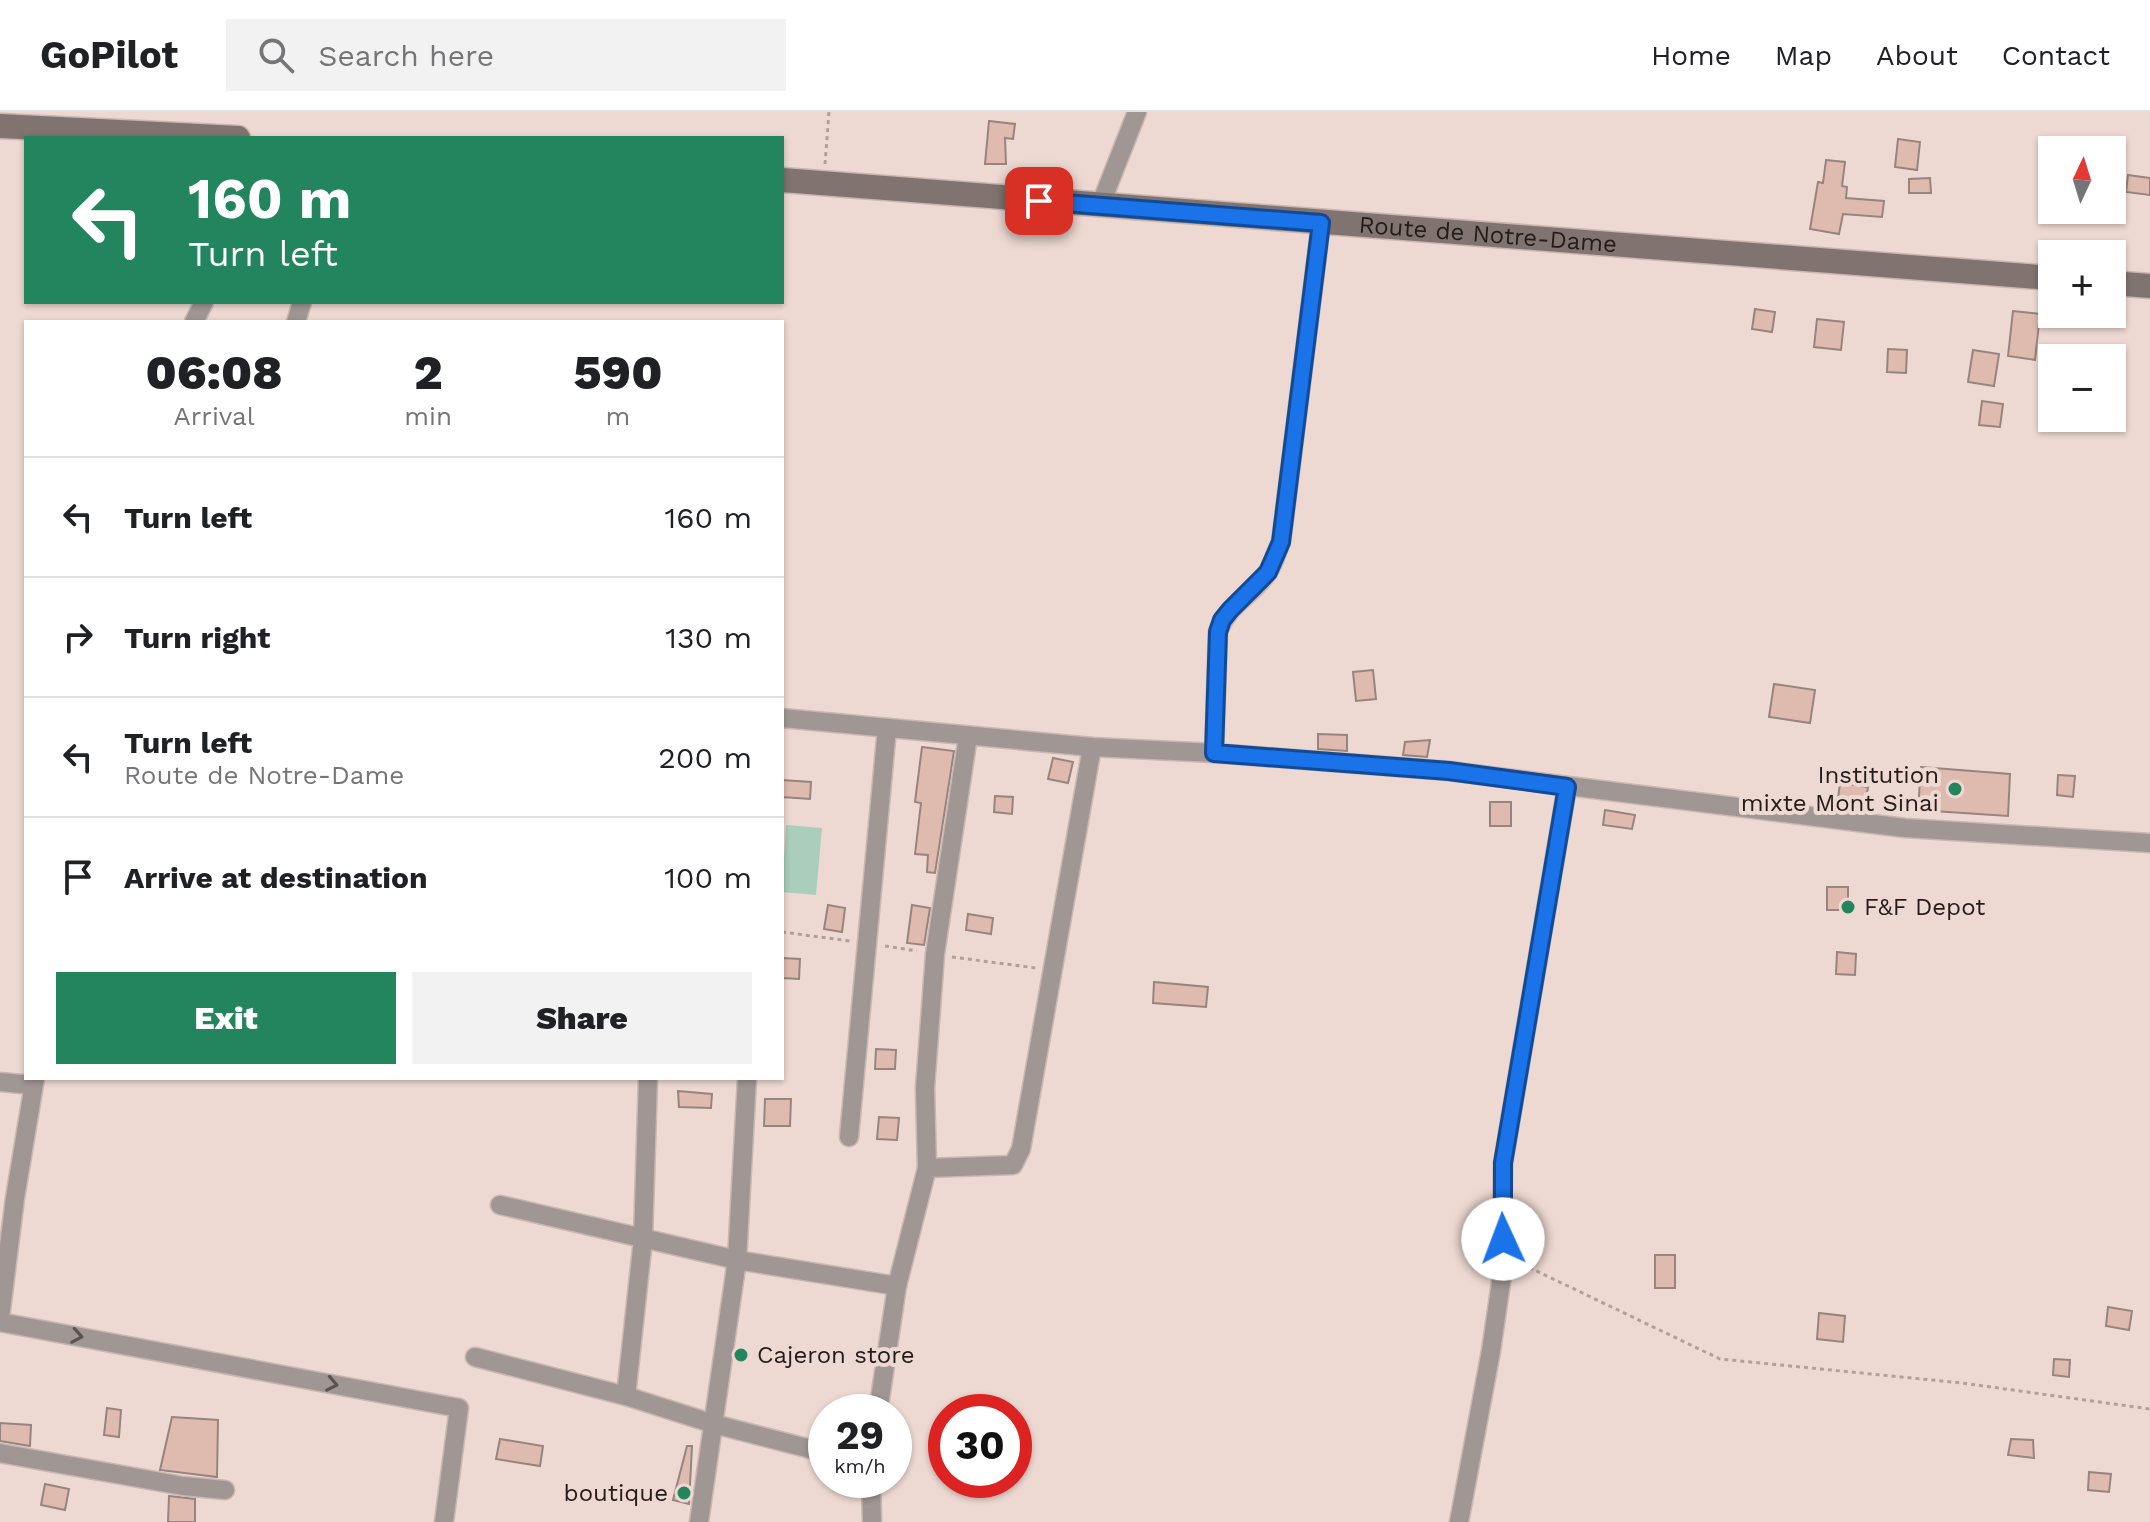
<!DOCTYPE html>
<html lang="en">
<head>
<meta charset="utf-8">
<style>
  body { margin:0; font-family:"Work Sans",sans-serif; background:#f2f2f2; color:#202124; height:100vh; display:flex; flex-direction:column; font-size:30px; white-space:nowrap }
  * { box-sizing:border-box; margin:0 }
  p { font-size:26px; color:#757577 }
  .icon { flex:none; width:44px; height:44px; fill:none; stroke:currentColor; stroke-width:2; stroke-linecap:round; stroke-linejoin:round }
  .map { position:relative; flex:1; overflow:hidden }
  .side { position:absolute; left:24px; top:208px; width:760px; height:760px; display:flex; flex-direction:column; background:#fff; border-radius:0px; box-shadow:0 2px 6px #0004 }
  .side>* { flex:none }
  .top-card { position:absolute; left:24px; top:24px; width:760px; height:168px; border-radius:0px; box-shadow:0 2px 6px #0004; background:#22855e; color:#fff; overflow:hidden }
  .needle { width:52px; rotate:4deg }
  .tools { position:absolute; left:2038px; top:24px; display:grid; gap:16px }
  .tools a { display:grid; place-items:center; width:88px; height:88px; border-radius:0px; background:#fff; box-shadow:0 2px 6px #0004; font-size:40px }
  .speed { position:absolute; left:808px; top:1282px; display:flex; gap:16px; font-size:40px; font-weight:700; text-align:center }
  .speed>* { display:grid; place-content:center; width:104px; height:104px; border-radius:50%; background:#fff; box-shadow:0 2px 6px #0004; line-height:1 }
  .speed small { font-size:20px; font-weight:400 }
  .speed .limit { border:12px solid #d22; background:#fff; color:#111 }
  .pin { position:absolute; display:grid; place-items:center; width:68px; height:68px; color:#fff; margin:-34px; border-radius:16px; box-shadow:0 4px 12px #0006 }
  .me { position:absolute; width:88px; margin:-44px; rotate:358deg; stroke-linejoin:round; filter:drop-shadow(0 0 6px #0008) }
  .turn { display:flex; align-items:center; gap:28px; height:168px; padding:0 32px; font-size:36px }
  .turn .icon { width:104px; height:104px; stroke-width:2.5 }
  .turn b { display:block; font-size:56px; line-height:68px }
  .eta { display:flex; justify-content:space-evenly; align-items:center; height:136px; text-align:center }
  .eta b { font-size:48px; font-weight:800; line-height:56px }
  .action { display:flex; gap:16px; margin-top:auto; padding:16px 32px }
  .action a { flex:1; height:92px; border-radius:0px; background:#22855e; color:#fff; font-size:32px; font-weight:800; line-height:92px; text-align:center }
  .action a+a { background:#f2f2f2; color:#202124 }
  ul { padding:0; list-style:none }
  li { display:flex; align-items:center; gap:24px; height:120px; padding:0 32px; border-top:2px solid #e0e0e0 }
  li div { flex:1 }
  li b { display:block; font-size:30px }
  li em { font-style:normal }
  header { display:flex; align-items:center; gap:48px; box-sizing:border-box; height:112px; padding:0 40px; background:#fff; border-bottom:2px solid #e0e0e0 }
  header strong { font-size:38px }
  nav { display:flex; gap:44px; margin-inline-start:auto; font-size:28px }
  .search { width:560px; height:72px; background:#f2f2f2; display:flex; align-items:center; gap:20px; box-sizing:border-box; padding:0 28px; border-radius:0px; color:#757577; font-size:30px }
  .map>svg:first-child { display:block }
  .green { fill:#abcdbb }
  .building { fill:#dfbbaf; stroke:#97847e; stroke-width:2 }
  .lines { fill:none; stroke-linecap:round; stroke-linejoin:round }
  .street-casing { stroke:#cab7b1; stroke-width:21 }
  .secondary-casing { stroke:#cab7b1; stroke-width:27 }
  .path { stroke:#b1a09a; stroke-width:3; stroke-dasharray:4 4; stroke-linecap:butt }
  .street { stroke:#a09794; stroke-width:18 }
  .secondary { stroke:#817470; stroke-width:24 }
  .oneway { stroke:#5c5351 }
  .route-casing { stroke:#114b97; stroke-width:20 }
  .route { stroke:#1a73e8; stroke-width:14 }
  .poi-dot { fill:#22855e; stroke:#eed9d2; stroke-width:3 }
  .labels { text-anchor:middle; stroke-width:8; stroke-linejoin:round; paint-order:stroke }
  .street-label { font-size:24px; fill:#241c1a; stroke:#eed9d2 }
  .poi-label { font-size:24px; fill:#241c1a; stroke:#eed9d2; text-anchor:end }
</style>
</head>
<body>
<header>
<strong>GoPilot</strong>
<div class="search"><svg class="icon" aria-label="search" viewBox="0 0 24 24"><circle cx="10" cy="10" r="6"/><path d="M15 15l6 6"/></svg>Search here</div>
<nav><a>Home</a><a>Map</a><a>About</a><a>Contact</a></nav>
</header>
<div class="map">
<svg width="2150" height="1410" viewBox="0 0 2150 1410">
  <rect width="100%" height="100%" fill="#eed9d2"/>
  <path class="green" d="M786 713 822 716 816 783 782 780Z"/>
  <g class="building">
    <path d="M989 9 1015 12 1013 27 1005 26 1006 52H985Z"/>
    <path d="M1898 27 1920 30 1917 58 1895 55Z"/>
    <path d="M1826 48 1845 50 1842 74 1847 75 1846 86 1884 89 1882 105 1843 102 1839 122 1810 117 1818 70 1823 71Z"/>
    <path d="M2128 63 2150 66V83L2126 80Z"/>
    <path d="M1930 66 1931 81H1909V67Z"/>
    <path d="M1755 197 1775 200 1772 220 1752 217Z"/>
    <path d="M2013 199 2040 202 2035 248 2008 244Z"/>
    <path d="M1817 207 1844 210 1841 238 1814 235Z"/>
    <path d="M1888 237 1907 238 1906 261 1887 260Z"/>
    <path d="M1973 238 1999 242 1994 274 1968 270Z"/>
    <path d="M1982 289 2003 292 2000 315 1979 313Z"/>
    <path d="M1373 558 1376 587 1356 589 1353 560Z"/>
    <path d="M1774 572 1815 578 1810 611 1769 605Z"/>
    <path d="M1318 622 1347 623V639L1318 637Z"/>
    <path d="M1430 628 1427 645 1403 643 1405 630Z"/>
    <path d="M922 635 954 639 935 761 927 760 928 743 915 742 921 691 915 690Z"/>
    <path d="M1053 646 1073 650 1068 671 1048 667Z"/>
    <path d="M1921 655 2010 662 2008 704 1918 698Z"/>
    <path d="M2058 663 2075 664 2073 685 2057 683Z"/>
    <path d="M782 668 811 670 810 687 782 685Z"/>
    <path d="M1840 671 1868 675 1864 699 1837 695Z"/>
    <path d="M995 684 1013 685 1012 702 994 700Z"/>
    <rect x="1490" y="690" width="21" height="24"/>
    <path d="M1605 698 1635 703 1632 717 1603 713Z"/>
    <rect x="1827" y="775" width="21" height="23"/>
    <path d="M828 793 845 796 842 820 824 817Z"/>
    <path d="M912 793 930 796 924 833 907 831Z"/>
    <path d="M968 802 993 806 991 822 966 818Z"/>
    <path d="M1837 840 1856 842 1855 863 1836 862Z"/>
    <path d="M782 846 800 847 799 867 782 866Z"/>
    <path d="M1154 870 1208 875 1206 895 1153 891Z"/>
    <path d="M876 937 896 938 895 957H875Z"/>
    <path d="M678 979 712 982 711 996 679 995Z"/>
    <path d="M765 987H791L790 1014H764Z"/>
    <path d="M879 1005 899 1006 897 1028 877 1027Z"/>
    <rect x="1655" y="1143" width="20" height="33"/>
    <path d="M2108 1195 2132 1199 2129 1218 2106 1214Z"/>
    <path d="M1819 1201 1845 1204 1843 1230 1817 1227Z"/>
    <path d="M2054 1247 2070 1248 2069 1265 2053 1263Z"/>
    <path d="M107 1296 121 1298 119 1325 104 1323Z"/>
    <path d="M172 1305 218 1308 217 1365 160 1358Z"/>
    <path d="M0 1311 31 1313 30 1334 0 1329Z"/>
    <path d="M500 1327 543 1334 540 1354 496 1347Z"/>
    <path d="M2011 1327 2033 1328 2034 1346 2008 1343Z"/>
    <path d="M687 1334H692L689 1392 673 1388Z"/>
    <path d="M2089 1360 2111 1362 2109 1380 2088 1378Z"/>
    <path d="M45 1372 69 1377 65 1398 41 1393Z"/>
    <path d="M169 1384 195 1387V1410H168Z"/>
  </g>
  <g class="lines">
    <defs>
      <g id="street">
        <path d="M1100 94 1137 0"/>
        <path d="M194 210 204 190"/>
        <path d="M296 210 302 190"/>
        <path d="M782 606 1092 635 1214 641 1449 659 1905 716 2150 731"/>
        <path d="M1214 641 1218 520C1227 493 1253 483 1268 460 1274 451 1277 439 1281 430L1321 111"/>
        <path d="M0 970 32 973"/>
        <path d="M849 1025 887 616"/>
        <path d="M927 1056 925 976 935 842 968 624"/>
        <path d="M500 1093 737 1148 897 1174"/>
        <path d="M0 1206 15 1086 35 966"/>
        <path d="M0 1210 459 1296 444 1410"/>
        <path d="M475 1245 626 1284 643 1127 648 966"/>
        <path d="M626 1284 714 1312 826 1341"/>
        <path d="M878 1300 897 1174 927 1056 1013 1053 1021 1037 1092 635"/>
        <path d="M0 1341 183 1374 225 1378"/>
        <path d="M871 1368 872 1410"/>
        <path d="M699 1410 737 1148 747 966"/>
        <path d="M1459 1410 1491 1239 1505 1143 1502 1110 1503 1051 1567 675"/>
      </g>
      <g id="secondary">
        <path d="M0 14 238 26"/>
        <path id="s1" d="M782 68 2052 166"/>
        <path d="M2112 171 2150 174"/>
      </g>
    </defs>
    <use href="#street" class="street-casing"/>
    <use href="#secondary" class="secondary-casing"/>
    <g class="path">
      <path d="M825 52 829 0"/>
      <path d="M782 820 850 829"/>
      <path d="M885 834 917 839"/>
      <path d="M952 845 1036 856"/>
      <path d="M1522 1152 1720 1247 1962 1271 2150 1297"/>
    </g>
    <use href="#street" class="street"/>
    <use href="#secondary" class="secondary"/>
  </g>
  <defs><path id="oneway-chevron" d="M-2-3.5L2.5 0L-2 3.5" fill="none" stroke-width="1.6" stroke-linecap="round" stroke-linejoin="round" transform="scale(2)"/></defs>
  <g class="oneway">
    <use href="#oneway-chevron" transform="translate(77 1224) rotate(10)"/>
    <use href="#oneway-chevron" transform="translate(332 1272) rotate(11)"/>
  </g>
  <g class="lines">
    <defs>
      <path id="route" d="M1039 89 1321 111 1281 430 1268 460 1230 498 1222 508 1218 520 1214 641 1449 659 1567 675 1503 1051V1127"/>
    </defs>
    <use href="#route" class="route-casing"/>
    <use href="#route" class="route"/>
  </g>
  <g class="poi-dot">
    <circle cx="1955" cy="677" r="8"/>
    <circle cx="1848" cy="795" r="8"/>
    <circle cx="741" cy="1243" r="8"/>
    <circle cx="684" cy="1381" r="8"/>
  </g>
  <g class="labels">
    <g class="street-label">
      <text dy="8" stroke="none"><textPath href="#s1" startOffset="708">Route de Notre-Dame</textPath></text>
    </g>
    <g class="poi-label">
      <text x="1939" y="671">Institution<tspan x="1939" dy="28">mixte Mont Sinai</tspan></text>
      <text x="1864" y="803" text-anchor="start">F&amp;F Depot</text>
      <text x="757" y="1251" text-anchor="start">Cajeron store</text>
      <text x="668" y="1389">boutique</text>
    </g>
  </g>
</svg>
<div class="tools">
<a><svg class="needle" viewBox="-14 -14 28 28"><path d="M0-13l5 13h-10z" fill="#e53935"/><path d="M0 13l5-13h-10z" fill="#757577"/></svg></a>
<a>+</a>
<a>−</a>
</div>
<div class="speed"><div>29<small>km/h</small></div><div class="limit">30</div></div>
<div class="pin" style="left:1039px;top:89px;background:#d93025"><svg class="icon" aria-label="arrive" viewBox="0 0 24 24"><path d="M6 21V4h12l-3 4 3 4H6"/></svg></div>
<svg class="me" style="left:1503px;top:1127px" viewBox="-20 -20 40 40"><circle r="19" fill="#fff"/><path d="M0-13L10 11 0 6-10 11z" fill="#1a73e8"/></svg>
<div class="top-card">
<div class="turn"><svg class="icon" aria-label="left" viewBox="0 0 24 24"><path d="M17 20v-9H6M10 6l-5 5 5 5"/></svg><div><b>160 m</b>Turn left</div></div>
</div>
<section class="side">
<div class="eta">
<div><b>06:08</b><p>Arrival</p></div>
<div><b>2</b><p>min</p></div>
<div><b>590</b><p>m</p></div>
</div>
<ul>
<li><svg class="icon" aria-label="left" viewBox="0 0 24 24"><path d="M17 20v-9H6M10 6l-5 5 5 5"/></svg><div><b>Turn left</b></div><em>160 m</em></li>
<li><svg class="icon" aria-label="right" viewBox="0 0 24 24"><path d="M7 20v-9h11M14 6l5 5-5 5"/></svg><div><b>Turn right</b></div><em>130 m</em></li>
<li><svg class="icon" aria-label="left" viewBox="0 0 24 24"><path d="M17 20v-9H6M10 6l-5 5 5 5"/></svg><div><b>Turn left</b><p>Route de Notre-Dame</p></div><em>200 m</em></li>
<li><svg class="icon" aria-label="arrive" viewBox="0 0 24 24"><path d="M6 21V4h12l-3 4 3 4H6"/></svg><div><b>Arrive at destination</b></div><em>100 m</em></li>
</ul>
<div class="action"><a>Exit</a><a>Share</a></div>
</section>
</div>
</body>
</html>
